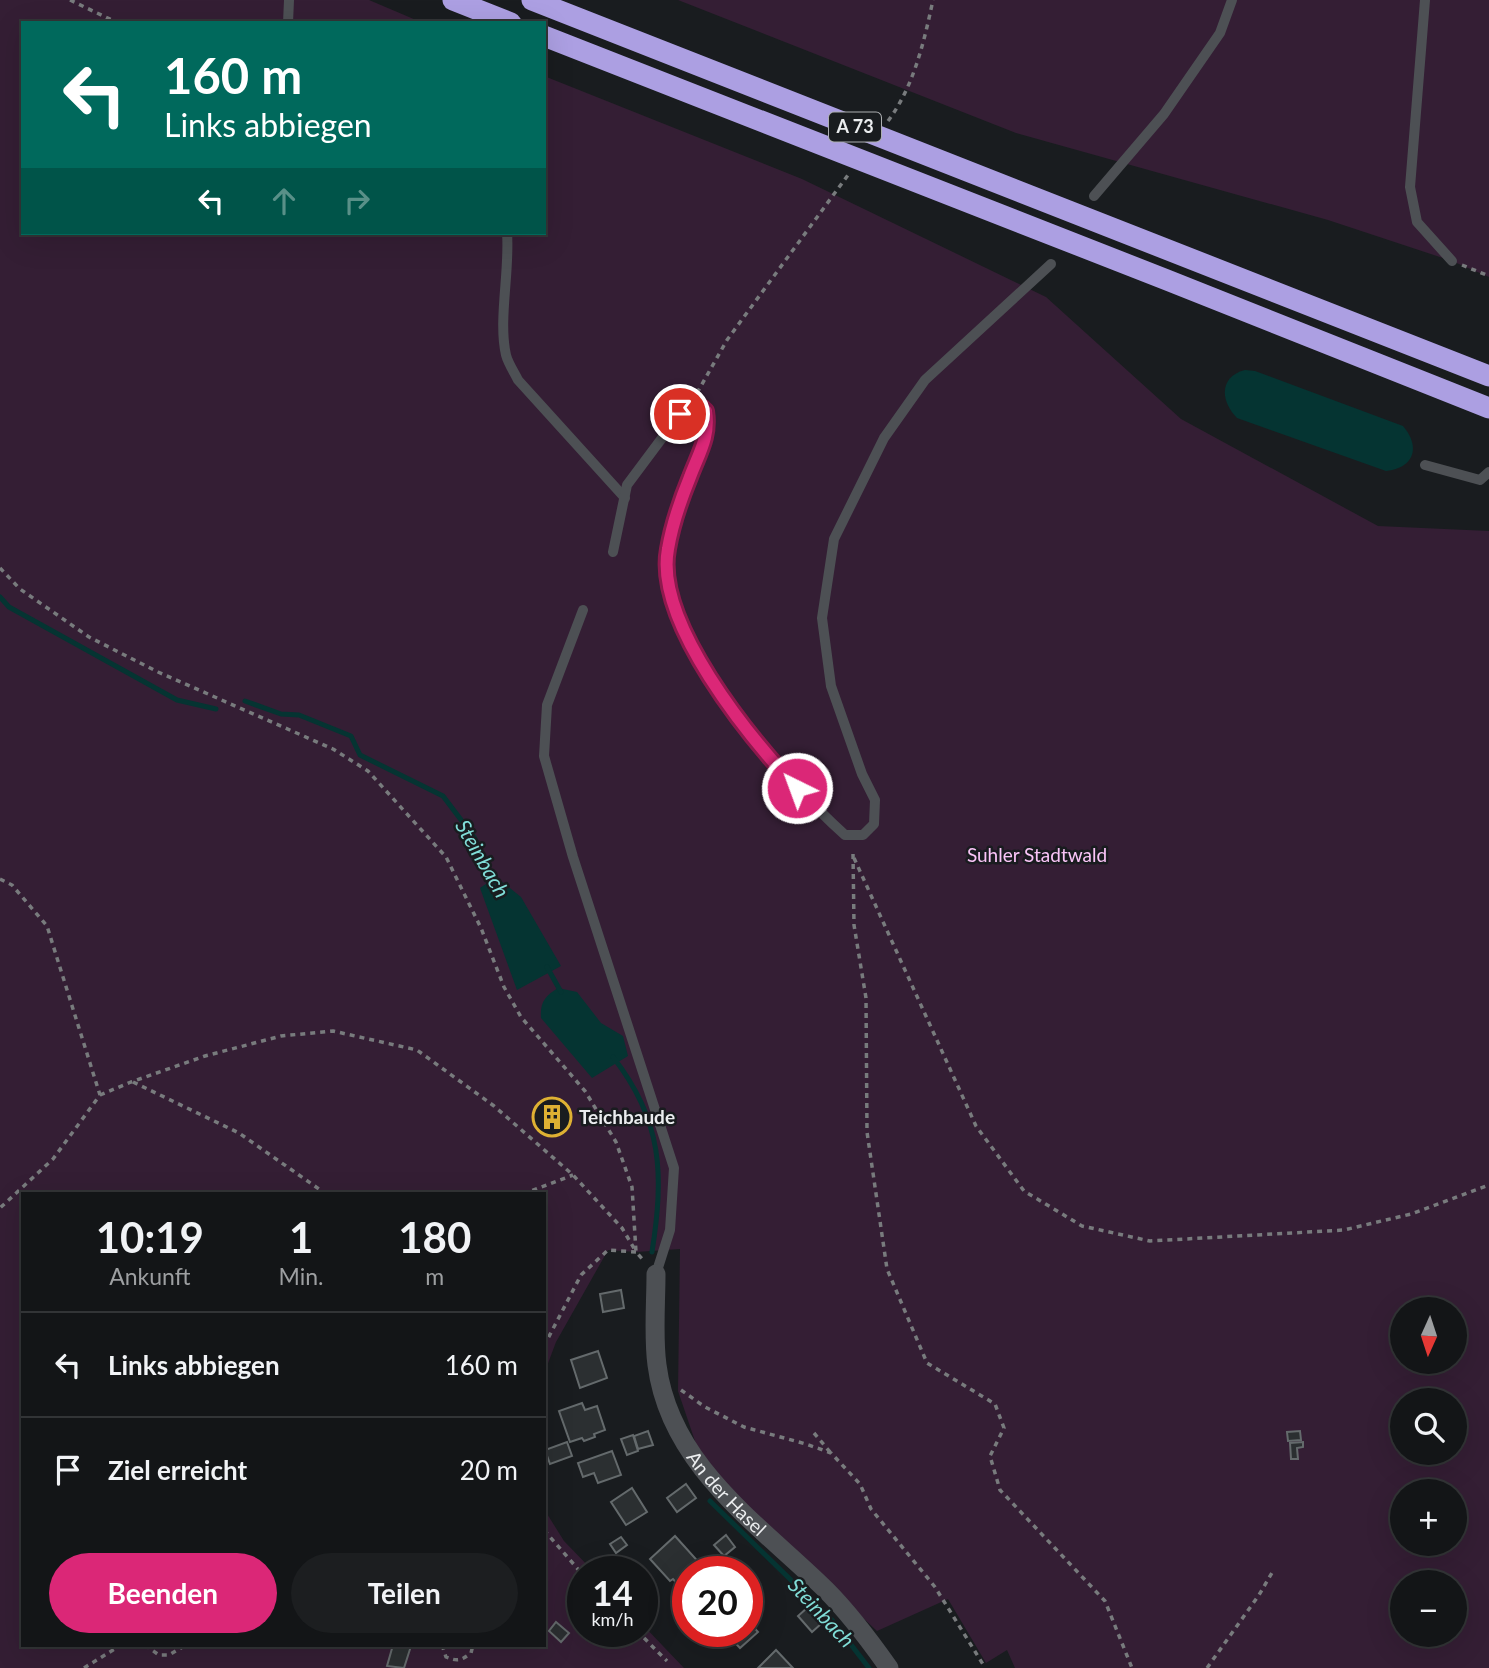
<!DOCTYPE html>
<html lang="de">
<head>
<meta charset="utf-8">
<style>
  body { margin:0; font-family:Lato,sans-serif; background:#1c1e20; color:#f1f3f6; height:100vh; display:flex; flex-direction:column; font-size:26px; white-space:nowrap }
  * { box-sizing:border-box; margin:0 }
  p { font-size:23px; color:#9d9fa1 }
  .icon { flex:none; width:38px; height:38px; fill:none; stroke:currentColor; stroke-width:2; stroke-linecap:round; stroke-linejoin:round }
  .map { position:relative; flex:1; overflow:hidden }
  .side { position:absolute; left:21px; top:1192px; width:525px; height:455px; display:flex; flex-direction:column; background:#131517; border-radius:0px; box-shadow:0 7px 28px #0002,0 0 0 2px #323436 }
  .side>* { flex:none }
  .banner { position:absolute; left:21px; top:21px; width:525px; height:214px; border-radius:0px; box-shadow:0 7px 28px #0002,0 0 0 2px #323436; background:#00695c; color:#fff; overflow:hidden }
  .needle { width:46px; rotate:183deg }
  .buttons { position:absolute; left:1390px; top:1297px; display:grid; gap:14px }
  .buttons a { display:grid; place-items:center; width:77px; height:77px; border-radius:50%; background:#131517; box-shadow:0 7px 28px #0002,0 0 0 2px #323436; font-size:35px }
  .speed { position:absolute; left:567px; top:1556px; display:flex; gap:14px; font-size:35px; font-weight:700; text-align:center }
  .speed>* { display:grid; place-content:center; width:91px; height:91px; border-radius:50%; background:#131517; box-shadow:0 7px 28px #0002,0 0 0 2px #323436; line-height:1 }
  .speed small { font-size:18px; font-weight:400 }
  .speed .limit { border:10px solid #d22; background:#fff; color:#111 }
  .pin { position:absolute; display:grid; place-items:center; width:60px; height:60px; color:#fff; margin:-30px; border:4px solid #fff; border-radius:50%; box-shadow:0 2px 7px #0007 }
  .me { position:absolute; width:77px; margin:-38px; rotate:318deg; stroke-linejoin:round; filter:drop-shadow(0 0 5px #0008) }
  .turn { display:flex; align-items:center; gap:24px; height:147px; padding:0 28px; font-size:32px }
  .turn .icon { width:91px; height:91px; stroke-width:2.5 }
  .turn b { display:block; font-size:49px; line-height:60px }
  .lanes { display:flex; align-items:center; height:66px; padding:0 28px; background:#0003; justify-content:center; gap:35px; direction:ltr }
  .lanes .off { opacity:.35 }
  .eta { display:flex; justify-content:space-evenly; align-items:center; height:119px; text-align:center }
  .eta b { font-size:42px; font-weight:700; line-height:49px }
  .button { display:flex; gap:14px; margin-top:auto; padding:14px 28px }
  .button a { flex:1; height:80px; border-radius:42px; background:#db2777; color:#fff; font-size:28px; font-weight:700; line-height:80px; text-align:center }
  .button a+a { background:#1c1e20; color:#f1f3f6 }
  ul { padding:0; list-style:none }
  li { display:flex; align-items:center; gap:21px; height:105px; padding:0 28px; border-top:2px solid #323436 }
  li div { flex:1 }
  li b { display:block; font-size:26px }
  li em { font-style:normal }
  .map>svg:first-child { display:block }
  .green { fill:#341e34; fill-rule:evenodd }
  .water { fill:#053432 }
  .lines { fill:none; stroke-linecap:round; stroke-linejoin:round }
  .stream { stroke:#053432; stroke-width:5 }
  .building { fill:#2b2f31; stroke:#646a6c; stroke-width:2 }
  .path { stroke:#787b7d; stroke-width:3.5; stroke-dasharray:5 5; stroke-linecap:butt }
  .service { stroke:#4d5054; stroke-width:10 }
  .minor { stroke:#4d5054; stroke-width:19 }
  .motorway { stroke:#ac9fe2; stroke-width:21 }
  .route-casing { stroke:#8e194d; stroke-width:18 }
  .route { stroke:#db2777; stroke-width:12 }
  .labels { text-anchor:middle; stroke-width:5; stroke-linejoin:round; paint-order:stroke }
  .shield { fill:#191c1f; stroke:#acaeb1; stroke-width:2 }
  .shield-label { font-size:18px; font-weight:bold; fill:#ebedef }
  .park-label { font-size:19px; fill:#fac5f8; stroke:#191c1f }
  .poi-label { font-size:19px; font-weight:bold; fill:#ebedef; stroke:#191c1f; text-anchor:start }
  .street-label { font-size:19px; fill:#ebedef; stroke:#191c1f }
  .water-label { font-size:21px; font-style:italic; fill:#80ddd7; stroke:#191c1f }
</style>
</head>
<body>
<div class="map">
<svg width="1489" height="1668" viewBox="0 0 1489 1668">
  <rect width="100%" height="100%" fill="#191c1f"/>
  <g class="green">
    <path d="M0 0H369L423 23H23V233H544V76L802 179 1046 297 1181 419 1378 526 1489 531V1668H1015L1007 1650 986 1663 948 1599 877 1631 738 1502 696 1444 678 1391 680 1249 636 1252 608 1250 556 1342 544 1374V1194H23V1645H544V1509L564 1541 593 1571 583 1572V1631H642V1624L684 1668H0ZM1402 1309H1454V1362H1402ZM1402 1400H1454V1452H1402ZM1402 1491H1454V1544H1402ZM1402 1582H1454V1634H1402Z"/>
    <path d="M678 0H1489V277L1452 261 1328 220 1016 133Z"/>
  </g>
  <g class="water">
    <path d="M1245 370 1255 371 1403 426C1421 447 1414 468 1386 471L1237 418C1221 402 1218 377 1245 370Z"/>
    <path d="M496 877 521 897 561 966 517 990 480 888Z"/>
    <path d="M558 988 577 992 601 1023 623 1036 628 1056 592 1078 541 1018C540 1002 545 996 558 988Z"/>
  </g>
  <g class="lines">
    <g class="stream">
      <path d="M0 597 9 607 177 700 216 709"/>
      <path d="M245 701 281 714 299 715 351 736 360 755 443 796 474 837 495 885"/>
      <path d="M547 967 561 992"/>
      <path d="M613 1057C663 1121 664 1175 652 1252"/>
      <path d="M710 1501 832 1620 869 1668"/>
    </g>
  </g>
  <g class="building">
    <path d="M549 1103 566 1123 556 1132 539 1112Z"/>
    <path d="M621 1290 624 1308 603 1312 600 1294Z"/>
    <path d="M598 1351 607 1378 580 1388 571 1360Z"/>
    <path d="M582 1403 585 1410 597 1406 605 1430 594 1434 595 1437 584 1441 582 1438 570 1442 559 1411Z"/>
    <path d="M648 1431 653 1445 638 1449 634 1436Z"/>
    <path d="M1300 1431 1301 1440 1288 1441 1287 1432Z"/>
    <path d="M633 1435 638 1451 627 1455 621 1439Z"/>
    <path d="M567 1442 572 1456 550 1464 545 1450Z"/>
    <path d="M1303 1442V1447L1297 1448 1298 1459H1291L1290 1443Z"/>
    <path d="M612 1451 621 1475 598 1483 594 1473 583 1477 578 1463Z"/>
    <path d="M686 1484 696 1498 677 1512 667 1498Z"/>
    <path d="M632 1488 647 1512 626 1525 611 1502Z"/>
    <path d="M726 1535 735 1547 724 1556 714 1545Z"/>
    <path d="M675 1536 703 1567 699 1572H688V1582L681 1588 673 1579 670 1581 650 1559Z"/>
    <path d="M621 1537 627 1545 616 1553 610 1544Z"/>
    <path d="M807 1608 821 1624 812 1632 798 1616Z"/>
    <path d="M747 1620 758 1632 740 1648 724 1631H747Z"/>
    <path d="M556 1622 569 1633 561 1642 549 1631Z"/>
    <path d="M393 1645 411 1646 404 1668 387 1666Z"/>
    <path d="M776 1650 793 1668H758Z"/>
  </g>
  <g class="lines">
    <g class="path">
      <path d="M70 0 118 23"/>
      <path d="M888 121C914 86 924 42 933 0"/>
      <path d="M1462 265 1489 276"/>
      <path d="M697 393 727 340 848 175"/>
      <path d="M0 568 20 589 89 637 158 672 333 749 368 771 446 857 481 928 504 987 521 1017 585 1091 616 1142 632 1187 636 1252 645 1262"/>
      <path d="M853 854 854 925 866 998 867 1132 887 1269 927 1363 995 1404 1004 1428 990 1456 1000 1490 1105 1601 1132 1668"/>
      <path d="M854 858 976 1126 1024 1191 1082 1226 1150 1241 1344 1230 1411 1214 1489 1185"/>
      <path d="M0 879 12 885 47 926 100 1095 53 1159 0 1208"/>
      <path d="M133 1082 239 1133 326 1194"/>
      <path d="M100 1095 131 1082 205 1056 281 1036 333 1031 417 1050 494 1106 573 1175 622 1228 635 1250"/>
      <path d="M523 1194 573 1175"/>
      <path d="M544 1346 581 1275 608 1250 636 1252"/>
      <path d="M681 1390 705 1407 744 1427 806 1444 831 1453 860 1484 871 1509 935 1587 984 1666"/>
      <path d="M814 1433 830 1452"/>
      <path d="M544 1530 583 1575"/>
      <path d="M637 1631 667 1661"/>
      <path d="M145 1645 159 1655H169L186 1645"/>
      <path d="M442 1645 446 1657C458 1662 462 1660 471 1653L473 1645"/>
      <path d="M84 1668 121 1645"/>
      <path d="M1207 1668 1259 1595 1273 1571"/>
    </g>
    <g class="service">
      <path d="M1425 0 1410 187 1417 222 1452 261"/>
      <path d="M288 23 289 0"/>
      <path d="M1094 196 1164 114 1220 33 1232 0"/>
      <path d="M507 233C510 271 498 320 506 355 508 363 514 372 518 380L625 498"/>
      <path d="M1425 465 1480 480 1489 472"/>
      <path d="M613 552 627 485 680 414 690 404 702 406 706 411C710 437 699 453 690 477 682 499 673 524 668 548 649 633 786 782 845 835H863L874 824 875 800 862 774 831 686 822 618 834 539 884 438 925 380 1051 264"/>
      <path d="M583 610 547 705 544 756 573 857 674 1168 670 1230 656 1274"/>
    </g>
    <path class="minor" id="s1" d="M656 1274C656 1304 653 1336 657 1365 670 1466 759 1524 826 1590 850 1614 870 1641 889 1668"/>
    <g class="motorway">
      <path d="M453 0 511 23"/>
      <path d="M532 0 1489 376"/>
      <path d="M544 36 1167 280 1489 408"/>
    </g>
  </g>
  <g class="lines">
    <defs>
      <path id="route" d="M680 414C690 405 696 400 706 411 710 437 699 453 690 477 681 499 672 525 668 549 654 622 750 738 797 788"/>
    </defs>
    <use href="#route" class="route-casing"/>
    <use href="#route" class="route"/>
  </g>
  <defs>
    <symbol id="building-ring" viewBox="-11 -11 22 22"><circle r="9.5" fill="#191c1f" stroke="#deb133" stroke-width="1.5"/><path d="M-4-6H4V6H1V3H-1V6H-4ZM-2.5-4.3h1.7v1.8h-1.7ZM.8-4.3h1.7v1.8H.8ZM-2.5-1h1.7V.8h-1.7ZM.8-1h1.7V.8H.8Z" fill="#deb133"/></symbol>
  </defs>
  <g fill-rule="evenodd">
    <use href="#building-ring" x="530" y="1095" width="44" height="44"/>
  </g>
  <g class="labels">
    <rect class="shield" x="829" y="112.5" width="52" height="29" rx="5"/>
    <g class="shield-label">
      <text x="855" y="133">A 73</text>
    </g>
    <g class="park-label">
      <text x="1037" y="862">Suhler Stadtwald</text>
    </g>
    <g class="poi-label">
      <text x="579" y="1124">Teichbaude</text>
    </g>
    <g class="street-label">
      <text dy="7" stroke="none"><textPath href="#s1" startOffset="240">An der Hasel</textPath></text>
    </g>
    <g class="water-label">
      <text transform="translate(482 859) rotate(60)" y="7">Steinbach</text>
      <text transform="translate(821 1613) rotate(47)" y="7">Steinbach</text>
    </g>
  </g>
</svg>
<div class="buttons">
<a><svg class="needle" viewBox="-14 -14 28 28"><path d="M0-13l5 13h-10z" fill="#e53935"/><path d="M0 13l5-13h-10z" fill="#9d9fa1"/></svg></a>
<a><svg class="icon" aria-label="search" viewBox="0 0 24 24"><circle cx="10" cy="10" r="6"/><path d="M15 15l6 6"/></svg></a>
<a>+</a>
<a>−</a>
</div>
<div class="speed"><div>14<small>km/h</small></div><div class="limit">20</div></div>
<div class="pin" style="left:680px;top:414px;background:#d93025"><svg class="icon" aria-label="arrive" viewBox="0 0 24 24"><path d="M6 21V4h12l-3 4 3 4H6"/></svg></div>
<svg class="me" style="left:797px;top:788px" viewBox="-20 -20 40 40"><circle r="17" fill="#db2777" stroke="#fff" stroke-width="3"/><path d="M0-11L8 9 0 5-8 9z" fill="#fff"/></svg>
<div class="banner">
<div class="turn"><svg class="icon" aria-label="left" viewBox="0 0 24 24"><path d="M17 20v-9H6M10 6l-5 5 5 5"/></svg><div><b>160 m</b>Links abbiegen</div></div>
<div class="lanes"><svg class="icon" aria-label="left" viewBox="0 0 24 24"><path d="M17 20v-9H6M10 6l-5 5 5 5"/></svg><svg class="icon off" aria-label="ahead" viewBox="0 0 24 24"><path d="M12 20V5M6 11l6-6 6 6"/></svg><svg class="icon off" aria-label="right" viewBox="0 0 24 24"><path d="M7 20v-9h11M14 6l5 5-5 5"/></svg></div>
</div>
<section class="side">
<div class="eta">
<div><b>10:19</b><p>Ankunft</p></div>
<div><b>1</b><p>Min.</p></div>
<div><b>180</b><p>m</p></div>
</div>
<ul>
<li><svg class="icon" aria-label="left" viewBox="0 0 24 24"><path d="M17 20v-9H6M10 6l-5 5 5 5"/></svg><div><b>Links abbiegen</b></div><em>160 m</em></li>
<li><svg class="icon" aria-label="arrive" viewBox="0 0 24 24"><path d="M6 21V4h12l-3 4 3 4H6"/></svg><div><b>Ziel erreicht</b></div><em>20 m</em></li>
</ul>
<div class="button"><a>Beenden</a><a>Teilen</a></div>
</section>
</div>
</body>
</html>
